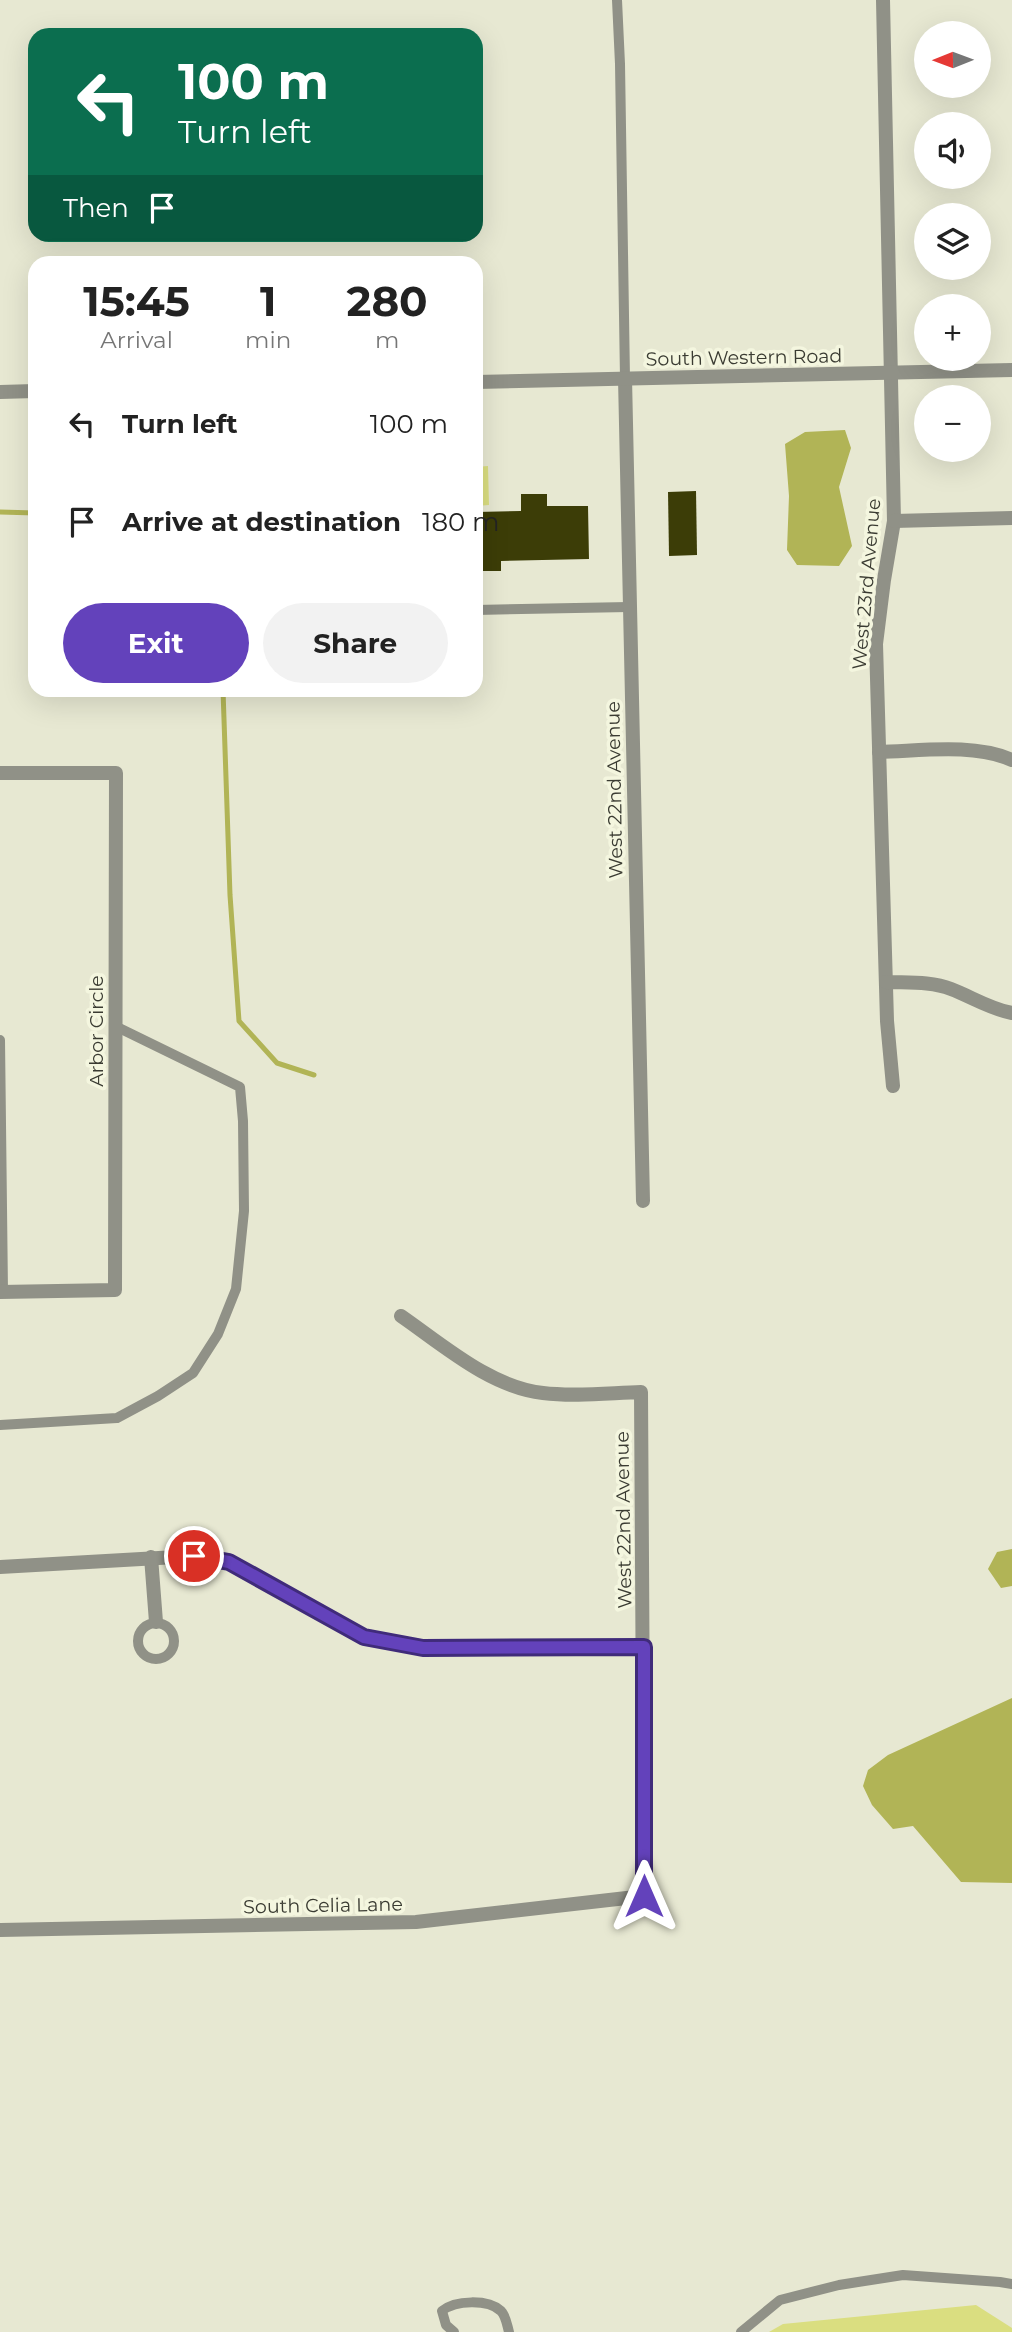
<!DOCTYPE html>
<html lang="en">
<head>
<meta charset="utf-8">
<style>
  body { margin:0; font-family:Montserrat,sans-serif; background:#f2f2f2; color:#222; height:100vh; display:flex; flex-direction:column; font-size:26px; white-space:nowrap }
  * { box-sizing:border-box; margin:0 }
  p { font-size:23px; color:#767676 }
  .icon { flex:none; width:38px; height:38px; fill:none; stroke:currentColor; stroke-width:2; stroke-linecap:round; stroke-linejoin:round }
  .map { position:relative; flex:1; overflow:hidden }
  .side { position:absolute; left:28px; top:256px; width:455px; height:441px; display:flex; flex-direction:column; background:#fff; border-radius:21px; box-shadow:0 7px 28px #0002 }
  .side>* { flex:none }
  .guide { position:absolute; left:28px; top:28px; width:455px; height:214px; border-radius:21px; box-shadow:0 7px 28px #0002; background:#0b6e4f; color:#fff; overflow:hidden }
  .needle { width:46px; rotate:269deg }
  .fabs { position:absolute; left:914px; top:21px; display:grid; gap:14px }
  .fabs a { display:grid; place-items:center; width:77px; height:77px; border-radius:50%; background:#fff; box-shadow:0 7px 28px #0002; font-size:35px }
  .pin { position:absolute; display:grid; place-items:center; width:60px; height:60px; color:#fff; margin:-30px; border:4px solid #fff; border-radius:50%; box-shadow:0 2px 7px #0007 }
  .me { position:absolute; width:77px; margin:-38px; rotate:0deg; stroke-linejoin:round; filter:drop-shadow(0 0 5px #0008) }
  .turn { display:flex; align-items:center; gap:24px; height:147px; padding:0 35px; font-size:32px }
  .turn .icon { width:91px; height:91px; stroke-width:2.5 }
  .turn b { display:block; font-size:49px; line-height:60px }
  .then { display:flex; align-items:center; height:66px; padding:0 35px; background:#0003; gap:14px; font-size:26px }
  .eta { display:flex; justify-content:space-evenly; align-items:center; height:119px; text-align:center }
  .eta b { font-size:42px; font-weight:700; line-height:49px }
  .action { display:flex; gap:14px; margin-top:auto; padding:14px 35px }
  .action a { flex:1; height:80px; border-radius:42px; background:#6342bb; color:#fff; font-size:28px; font-weight:700; line-height:80px; text-align:center }
  .action a+a { background:#f2f2f2; color:#222 }
  ul { padding:0; list-style:none }
  li { display:flex; align-items:center; gap:21px; height:98px; padding:0 35px }
  li div { flex:1 }
  li b { display:block; font-size:26px }
  li em { font-style:normal }
  .map>svg:first-child { display:block }
  .green { fill:#dade80 }
  .water { fill:#b1b456 }
  .lines { fill:none; stroke-linecap:round; stroke-linejoin:round }
  .stream { stroke:#b1b456; stroke-width:5 }
  .building { fill:#3c3d07 }
  .service { stroke:#909187; stroke-width:10 }
  .minor { stroke:#909187; stroke-width:14 }
  .tertiary { stroke:#909187; stroke-width:14 }
  .route-casing { stroke:#402b7a; stroke-width:18 }
  .route { stroke:#6342bb; stroke-width:12 }
  .labels { text-anchor:middle; stroke-width:7; stroke-linejoin:round; paint-order:stroke }
  .street-label { font-size:19px; fill:#3a3b32; stroke:#f4f6df }
</style>
</head>
<body>
<div class="map">
<svg width="1012" height="2332" viewBox="0 0 1012 2332">
  <rect width="100%" height="100%" fill="#e7e8d2"/>
  <g class="green">
    <path d="M488 466 489 505 476 506V467Z"/>
    <path d="M976 2305 1012 2328V2332H769L783 2324Z"/>
  </g>
  <g class="water">
    <path d="M845 430 851 448 839 487 852 546 839 566 797 565 787 550 789 496 785 444 805 432Z"/>
    <path d="M1012 1549V1586L1001 1588 988 1569 997 1552Z"/>
    <path d="M1012 1698V1883L961 1882 913 1826 893 1829 872 1805 863 1786 868 1770 888 1755Z"/>
  </g>
  <g class="lines">
    <g class="stream">
      <path d="M0 512 35 513"/>
      <path d="M223 690 230 895 239 1021 277 1063 314 1075"/>
    </g>
  </g>
  <g class="building">
    <path d="M696 491 697 555 669 556 668 492Z"/>
    <path d="M521 494H547V506H588L589 559 501 561V571H476V512L521 511Z"/>
  </g>
  <g class="lines">
    <g class="service">
      <path d="M617 0 620 64 625 378"/>
      <path d="M476 610 629 607"/>
      <path d="M0 1040 3 1292"/>
      <path d="M0 1425 117 1418 158 1396 193 1373 218 1334 236 1289 244 1211 243 1121 240 1087 115 1026"/>
      <circle cx="156" cy="1641" r="18"/>
      <path d="M454 2332 446 2325 442 2311C455 2300 488 2299 501 2311 506 2316 507 2325 509 2332"/>
      <path d="M741 2332 780 2300 839 2285 903 2275 1000 2282 1012 2284"/>
    </g>
    <g class="minor">
      <path d="M883 0 894 521 884 580 876 644 887 1021 893 1086"/>
      <path d="M625 378 643 1201"/>
      <path d="M894 521 1012 518"/>
      <path d="M879 752C921 751 973 743 1012 760"/>
      <path d="M0 773H116L115 1290 0 1292"/>
      <path d="M886 982C907 983 931 981 951 989 972 997 990 1009 1012 1013"/>
      <path d="M151 1557 156 1622"/>
      <path d="M0 1567 194 1556 229 1562 364 1637 423 1648 644 1647"/>
      <path d="M0 1930 416 1922 644 1896 641 1392C609 1393 574 1397 543 1393 490 1387 443 1345 401 1316"/>
    </g>
    <g class="tertiary">
      <path d="M476 382 1012 370"/>
      <path d="M0 392 35 391"/>
    </g>
  </g>
  <g class="lines">
    <defs>
      <path id="route" d="M194 1556 229 1562 364 1637 423 1648 644 1647V1896"/>
    </defs>
    <use href="#route" class="route-casing"/>
    <use href="#route" class="route"/>
  </g>
  <g class="labels">
    <g class="street-label">
      <text transform="translate(744 357) rotate(-1)" y="7">South Western Road</text>
      <text transform="translate(866 584) rotate(-85)" y="7">West 23rd Avenue</text>
      <text transform="translate(614 790) rotate(-91)" y="7">West 22nd Avenue</text>
      <text transform="translate(96 1031) rotate(-90)" y="7">Arbor Circle</text>
      <text transform="translate(623 1520) rotate(-91)" y="7">West 22nd Avenue</text>
      <text transform="translate(323 1905) rotate(-1)" y="7">South Celia Lane</text>
    </g>
  </g>
</svg>
<div class="fabs">
<a><svg class="needle" viewBox="-14 -14 28 28"><path d="M0-13l5 13h-10z" fill="#e53935"/><path d="M0 13l5-13h-10z" fill="#767676"/></svg></a>
<a><svg class="icon" aria-label="sound" viewBox="0 0 24 24"><path d="M4 9h4l5-4v14l-5-4H4zM17 9q2 3 0 6"/></svg></a>
<a><svg class="icon" aria-label="layers" viewBox="0 0 24 24"><path d="M12 4l9 5-9 5-9-5zM3 14l9 5 9-5"/></svg></a>
<a>+</a>
<a>−</a>
</div>
<div class="pin" style="left:194px;top:1556px;background:#d93025"><svg class="icon" aria-label="arrive" viewBox="0 0 24 24"><path d="M6 21V4h12l-3 4 3 4H6"/></svg></div>
<svg class="me" style="left:644px;top:1896px" viewBox="-20 -20 40 40"><path d="M0-17L14 15 0 8-14 15z" fill="#6342bb" stroke="#fff" stroke-width="4"/></svg>
<div class="guide">
<div class="turn"><svg class="icon" aria-label="left" viewBox="0 0 24 24"><path d="M17 20v-9H6M10 6l-5 5 5 5"/></svg><div><b>100 m</b>Turn left</div></div>
<div class="then">Then<svg class="icon" aria-label="arrive" viewBox="0 0 24 24"><path d="M6 21V4h12l-3 4 3 4H6"/></svg></div>
</div>
<section class="side">
<div class="eta">
<div><b>15:45</b><p>Arrival</p></div>
<div><b>1</b><p>min</p></div>
<div><b>280</b><p>m</p></div>
</div>
<ul>
<li><svg class="icon" aria-label="left" viewBox="0 0 24 24"><path d="M17 20v-9H6M10 6l-5 5 5 5"/></svg><div><b>Turn left</b></div><em>100 m</em></li>
<li><svg class="icon" aria-label="arrive" viewBox="0 0 24 24"><path d="M6 21V4h12l-3 4 3 4H6"/></svg><div><b>Arrive at destination</b></div><em>180 m</em></li>
</ul>
<div class="action"><a>Exit</a><a>Share</a></div>
</section>
</div>
</body>
</html>
